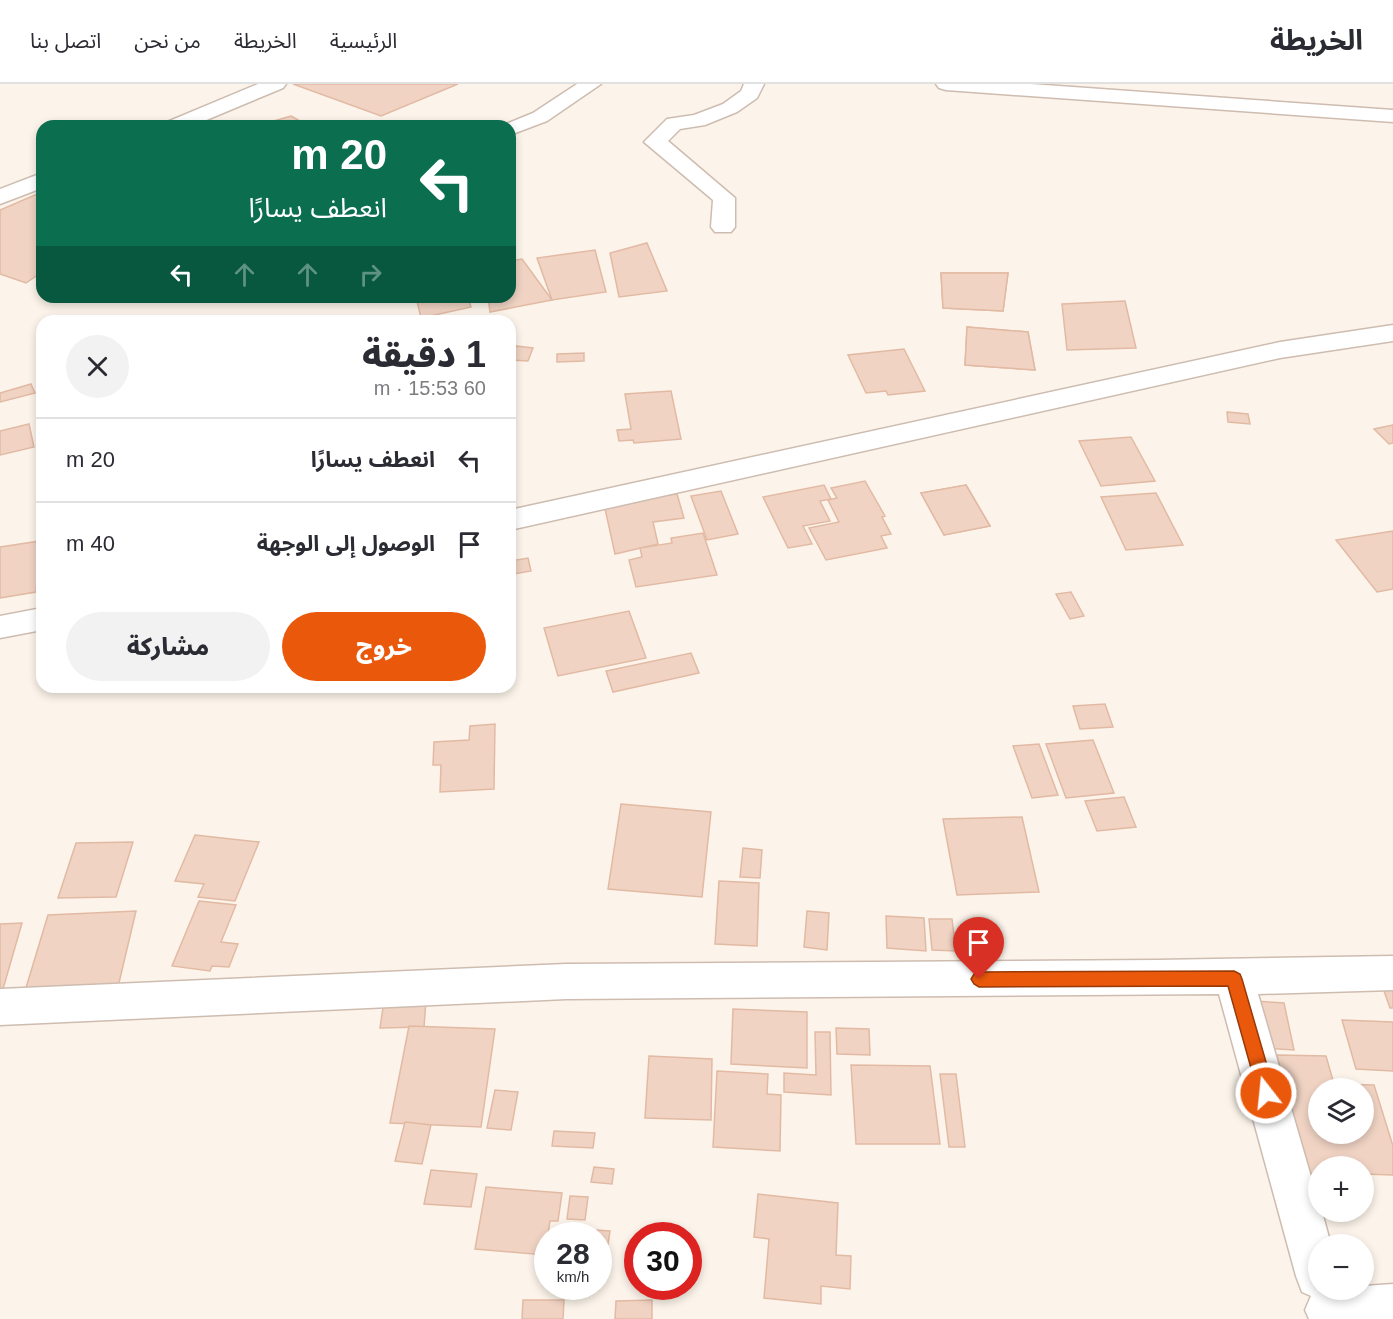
<!DOCTYPE html>
<html lang="ar">
<head>
<meta charset="utf-8">
<style>
  body { margin:0; font-family:Arial,"Noto Sans Arabic",sans-serif; background:#f2f2f3; color:#2b2b33; direction:rtl; height:100vh; display:flex; flex-direction:column; font-size:22px; white-space:nowrap }
  * { box-sizing:border-box; margin:0 }
  p { font-size:20px; color:#7c7c81 }
  .icon { flex:none; width:33px; height:33px; fill:none; stroke:currentColor; stroke-width:2; stroke-linecap:round; stroke-linejoin:round }
  .map { position:relative; flex:1; overflow:hidden; direction:ltr }
  .sheet { position:absolute; left:36px; top:231px; width:480px; height:378px; display:flex; flex-direction:column; background:#fff; border-radius:18px; box-shadow:0 3px 9px #0003; direction:rtl }
  .sheet>* { flex:none }
  .banner { position:absolute; left:36px; top:36px; width:480px; height:183px; border-radius:18px; box-shadow:0 3px 9px #0003; direction:rtl; background:#0b6e4f; color:#fff; overflow:hidden }
  .controls { position:absolute; left:1308px; top:994px; display:grid; gap:12px }
  .controls a { display:grid; place-items:center; width:66px; height:66px; border-radius:50%; background:#fff; box-shadow:0 3px 9px #0003; font-size:30px }
  .speed { position:absolute; left:534px; top:1138px; display:flex; gap:12px; font-size:30px; font-weight:700; text-align:center }
  .speed>* { display:grid; place-content:center; width:78px; height:78px; border-radius:50%; background:#fff; box-shadow:0 3px 9px #0003; line-height:1 }
  .speed small { font-size:15px; font-weight:400 }
  .speed .limit { border:9px solid #d22; background:#fff; color:#111 }
  .pin { position:absolute; display:grid; place-items:center; width:51px; height:51px; color:#fff; margin:-62px -26px; border-radius:50% 50% 50% 0; rotate:-45deg; box-shadow:0 0 6px #0007 }
  .pin .icon { rotate:45deg }
  .me { position:absolute; width:66px; margin:-33px; rotate:344deg; stroke-linejoin:round; filter:drop-shadow(0 0 4px #0008) }
  .turn { display:flex; align-items:center; gap:21px; height:126px; padding:0 30px; font-size:27px }
  .turn .icon { width:78px; height:78px; stroke-width:2.5 }
  .turn b { display:block; font-size:42px; line-height:51px }
  .lanes { display:flex; align-items:center; height:57px; padding:0 30px; background:#0003; justify-content:center; gap:30px; direction:ltr }
  .lanes .off { opacity:.35 }
  .round { display:grid; place-items:center; flex:none; width:63px; height:63px; border-radius:32px; background:#f2f2f3 }
  .overview { display:flex; align-items:center; justify-content:space-between; height:102px; padding:0 30px }
  h1 { font-size:36px; font-weight:800; line-height:45px }
  .cta { display:flex; gap:12px; margin-top:auto; padding:12px 30px }
  .cta a { flex:1; height:69px; border-radius:36px; background:#ea580c; color:#fff; font-size:24px; font-weight:800; line-height:69px; text-align:center }
  .cta a+a { background:#f2f2f3; color:#2b2b33 }
  ul { padding:0; list-style:none }
  li { display:flex; align-items:center; gap:18px; height:84px; padding:0 30px; border-top:2px solid #e1e1e2 }
  li div { flex:1 }
  li b { display:block; font-size:22px }
  li em { font-style:normal }
  header { display:flex; align-items:center; gap:36px; box-sizing:border-box; height:84px; padding:0 30px; background:#fff; border-bottom:2px solid #e1e1e2 }
  header strong { font-size:28px }
  nav { display:flex; gap:33px; margin-inline-start:auto; font-size:21px }
  .map>svg:first-child { display:block }
  .building { fill:#f0d3c3; stroke:#e2baa4; stroke-width:1.5; fill-rule:evenodd }
  .lines { fill:none; stroke-linecap:round; stroke-linejoin:round }
  .minor-casing { stroke:#cebcb0; stroke-width:3 }
  .minor { fill:#fff; fill-rule:evenodd }
  .route { fill:#ea580c; stroke:#983908; stroke-width:1.5 }
</style>
</head>
<body>
<header>
<strong>الخريطة</strong>
<nav><a>الرئيسية</a><a>الخريطة</a><a>من نحن</a><a>اتصل بنا</a></nav>
</header>
<div class="map">
<svg width="1393" height="1235" viewBox="0 0 1393 1235">
  <rect width="100%" height="100%" fill="#fcf4ea"/>
  <g class="building">
    <path d="M293 0H458L381 32Z"/>
    <path d="M291 32 309 42H256Z"/>
    <path d="M42 108V188L26 199 0 190V126Z"/>
    <path d="M647 159 667 207 619 213 610 169Z"/>
    <path d="M595 166 606 208 552 216 537 174Z"/>
    <path d="M522 175 552 216 490 228 488 213H510V177Z"/>
    <path d="M941 189H1008L1003 227 943 224Z"/>
    <path d="M941 189H1008L1003 227 943 224Z"/>
    <path d="M416 213H468L471 223 421 234Z"/>
    <path d="M1125 217 1136 264 1067 266 1062 220Z"/>
    <path d="M967 243 1028 248 1035 286 965 281Z"/>
    <path d="M967 243 1028 248 1035 286 965 281Z"/>
    <path d="M516 262 533 264 528 277 511 276Z"/>
    <path d="M904 265 925 307 888 311 886 307 866 309 848 271Z"/>
    <path d="M584 269V277L557 278V270Z"/>
    <path d="M31 300 35 309 0 318V309Z"/>
    <path d="M671 307 681 355 634 359 633 356 619 357 617 346 631 345 625 310Z"/>
    <path d="M1227 328 1248 330 1250 340 1228 338Z"/>
    <path d="M29 340 34 363 0 371V347Z"/>
    <path d="M1393 341V359L1389 360 1374 345Z"/>
    <path d="M1131 353 1155 397 1101 402 1079 357Z"/>
    <path d="M865 397 885 432 882 433 891 450 881 452 887 464 826 476 809 444 839 438 828 416 837 414 831 404Z"/>
    <path d="M824 401 831 415 820 417 830 437 803 442 812 460 788 464 763 413Z"/>
    <path d="M966 401 990 442 944 451 921 409Z"/>
    <path d="M966 401 990 442 944 451 921 409Z"/>
    <path d="M721 407 738 450 707 456 691 412Z"/>
    <path d="M1156 409 1183 461 1126 466 1101 413Z"/>
    <path d="M677 410 684 434 653 438 658 460 615 470 604 420Z"/>
    <path d="M1393 447V505L1377 508 1336 456Z"/>
    <path d="M703 449 717 491 636 503 629 476 642 473 640 464 672 459 671 454Z"/>
    <path d="M40 457 36 508 0 514V463Z"/>
    <path d="M528 474 531 487 514 490 510 477Z"/>
    <path d="M1071 508 1084 532 1070 535 1056 510Z"/>
    <path d="M629 527 646 574 558 592 544 544Z"/>
    <path d="M691 569 699 589 613 608 606 587Z"/>
    <path d="M1105 620 1113 643 1080 645 1073 622Z"/>
    <path d="M495 640 494 705 440 708 441 681H433L434 658 469 656 470 642Z"/>
    <path d="M1093 656 1114 709 1066 714 1046 660Z"/>
    <path d="M1039 660 1058 711 1032 714 1013 662Z"/>
    <path d="M1124 713 1136 743 1097 747 1085 717Z"/>
    <path d="M621 720 711 728 702 813 608 805Z"/>
    <path d="M1022 733 1039 808 957 811 943 735Z"/>
    <path d="M195 751 259 758 235 817 198 813 204 800 175 797Z"/>
    <path d="M133 758 116 813 58 814 76 759Z"/>
    <path d="M743 764 762 766 760 794 740 793Z"/>
    <path d="M719 797 759 799 757 862 715 860Z"/>
    <path d="M199 817 236 821 221 858 238 860 229 883 212 882 210 887 172 882Z"/>
    <path d="M136 827 118 903 25 907 48 831Z"/>
    <path d="M807 827 829 829 827 866 804 863Z"/>
    <path d="M886 832 924 834 926 867 887 864Z"/>
    <path d="M929 835H952L956 867 932 866Z"/>
    <path d="M22 839 3 905H0V840Z"/>
    <path d="M1383 904H1393V924H1390Z"/>
    <path d="M426 916 424 943 380 944 384 917Z"/>
    <path d="M1255 917 1284 919 1294 966 1264 964Z"/>
    <path d="M733 925 807 928V984L731 980Z"/>
    <path d="M1342 936 1393 938V987L1356 985Z"/>
    <path d="M409 942 495 945 481 1043 390 1039Z"/>
    <path d="M836 944 869 945 870 971 837 970Z"/>
    <path d="M815 948H830L831 1011 784 1008V989L816 991Z"/>
    <path d="M1277 971 1326 972 1334 1000 1374 1001 1393 1062V1091L1364 1090V1083H1318V1089H1304ZM1318 1005H1364V1050H1318Z"/>
    <path d="M649 972 712 975 711 1036 645 1034Z"/>
    <path d="M851 981 930 982 940 1060H856Z"/>
    <path d="M717 987 768 990 767 1010 781 1011 780 1067 713 1063Z"/>
    <path d="M940 990H956L965 1063H949Z"/>
    <path d="M495 1006 518 1008 511 1046 487 1044Z"/>
    <path d="M405 1038 431 1041 422 1080 395 1077Z"/>
    <path d="M554 1047 595 1049 593 1064 552 1062Z"/>
    <path d="M594 1083 614 1085 612 1100 591 1098Z"/>
    <path d="M431 1086 477 1090 471 1123 424 1120Z"/>
    <path d="M486 1103 562 1109 558 1137H550L545 1171 475 1165Z"/>
    <path d="M758 1110 838 1119 836 1171 851 1172 850 1205 821 1202V1220L764 1214 769 1155 754 1153Z"/>
    <path d="M570 1112 588 1113 585 1136 567 1135Z"/>
    <path d="M566 1144 610 1147 603 1194H598V1152H565Z"/>
    <path d="M523 1216H564L563 1235H522Z"/>
    <path d="M652 1216V1235H615L616 1217Z"/>
  </g>
  <g class="lines">
    <defs>
      <g id="minor">
        <path d="M258 0H286L283 4 192 42H163L167 38Z"/>
        <path d="M577 0H601L547 37 510 51V42H501L533 29Z"/>
        <path d="M744 0H764L757 14 737 28 705 41 680 45 668 57 735 114V143L731 148H715L711 143 713 116 644 58 667 35 694 31 723 20 741 7Z"/>
        <path d="M936 0H1031L1393 26V38L946 6 939 4Z"/>
        <path d="M42 89V104L0 120V105Z"/>
        <path d="M1393 241V257L1280 274 510 446V426L1280 258Z"/>
        <path d="M42 524V546L0 554V532Z"/>
        <path d="M1393 872V906L1258 910 1318 1117V1128H1322L1331 1161H1318V1206H1364V1202L1393 1200V1235H1309L1305 1226 1311 1212 1302 1208 1296 1192 1219 910 566 915 0 941V905L566 880 1157 876Z"/>
      </g>
    </defs>
    <use href="#minor" class="minor-casing"/>
    <use href="#minor" class="minor"/>
  </g>
  <path class="route" d="M1234 887 1240 890 1242 895 1275 1009 1272 1015 1266 1017 1260 1015 1258 1009 1228 902 979 903 974 900 971 895 974 890 979 888Z"/>
</svg>
<div class="controls">
<a><svg class="icon" aria-label="layers" viewBox="0 0 24 24"><path d="M12 4l9 5-9 5-9-5zM3 14l9 5 9-5"/></svg></a>
<a>+</a>
<a>−</a>
</div>
<div class="speed"><div>28<small>km/h</small></div><div class="limit">30</div></div>
<div class="pin" style="left:979px;top:895px;background:#d93025"><svg class="icon" aria-label="arrive" viewBox="0 0 24 24"><path d="M6 21V4h12l-3 4 3 4H6"/></svg></div>
<svg class="me" style="left:1266px;top:1009px" viewBox="-20 -20 40 40"><circle r="17" fill="#ea580c" stroke="#fff" stroke-width="3"/><path d="M0-11L8 9 0 5-8 9z" fill="#fff"/></svg>
<div class="banner">
<div class="turn"><svg class="icon" aria-label="left" viewBox="0 0 24 24"><path d="M17 20v-9H6M10 6l-5 5 5 5"/></svg><div><b>20 m</b>انعطف يسارًا</div></div>
<div class="lanes"><svg class="icon" aria-label="left" viewBox="0 0 24 24"><path d="M17 20v-9H6M10 6l-5 5 5 5"/></svg><svg class="icon off" aria-label="ahead" viewBox="0 0 24 24"><path d="M12 20V5M6 11l6-6 6 6"/></svg><svg class="icon off" aria-label="ahead" viewBox="0 0 24 24"><path d="M12 20V5M6 11l6-6 6 6"/></svg><svg class="icon off" aria-label="right" viewBox="0 0 24 24"><path d="M7 20v-9h11M14 6l5 5-5 5"/></svg></div>
</div>
<section class="sheet">
<div class="overview"><div><h1>1 دقيقة</h1><p>60 m · 15:53</p></div><a class="round"><svg class="icon" aria-label="close" viewBox="0 0 24 24"><path d="M6 6l12 12M18 6L6 18"/></svg></a></div>
<ul>
<li><svg class="icon" aria-label="left" viewBox="0 0 24 24"><path d="M17 20v-9H6M10 6l-5 5 5 5"/></svg><div><b>انعطف يسارًا</b></div><em>20 m</em></li>
<li><svg class="icon" aria-label="arrive" viewBox="0 0 24 24"><path d="M6 21V4h12l-3 4 3 4H6"/></svg><div><b>الوصول إلى الوجهة</b></div><em>40 m</em></li>
</ul>
<div class="cta"><a>خروج</a><a>مشاركة</a></div>
</section>
</div>
</body>
</html>
